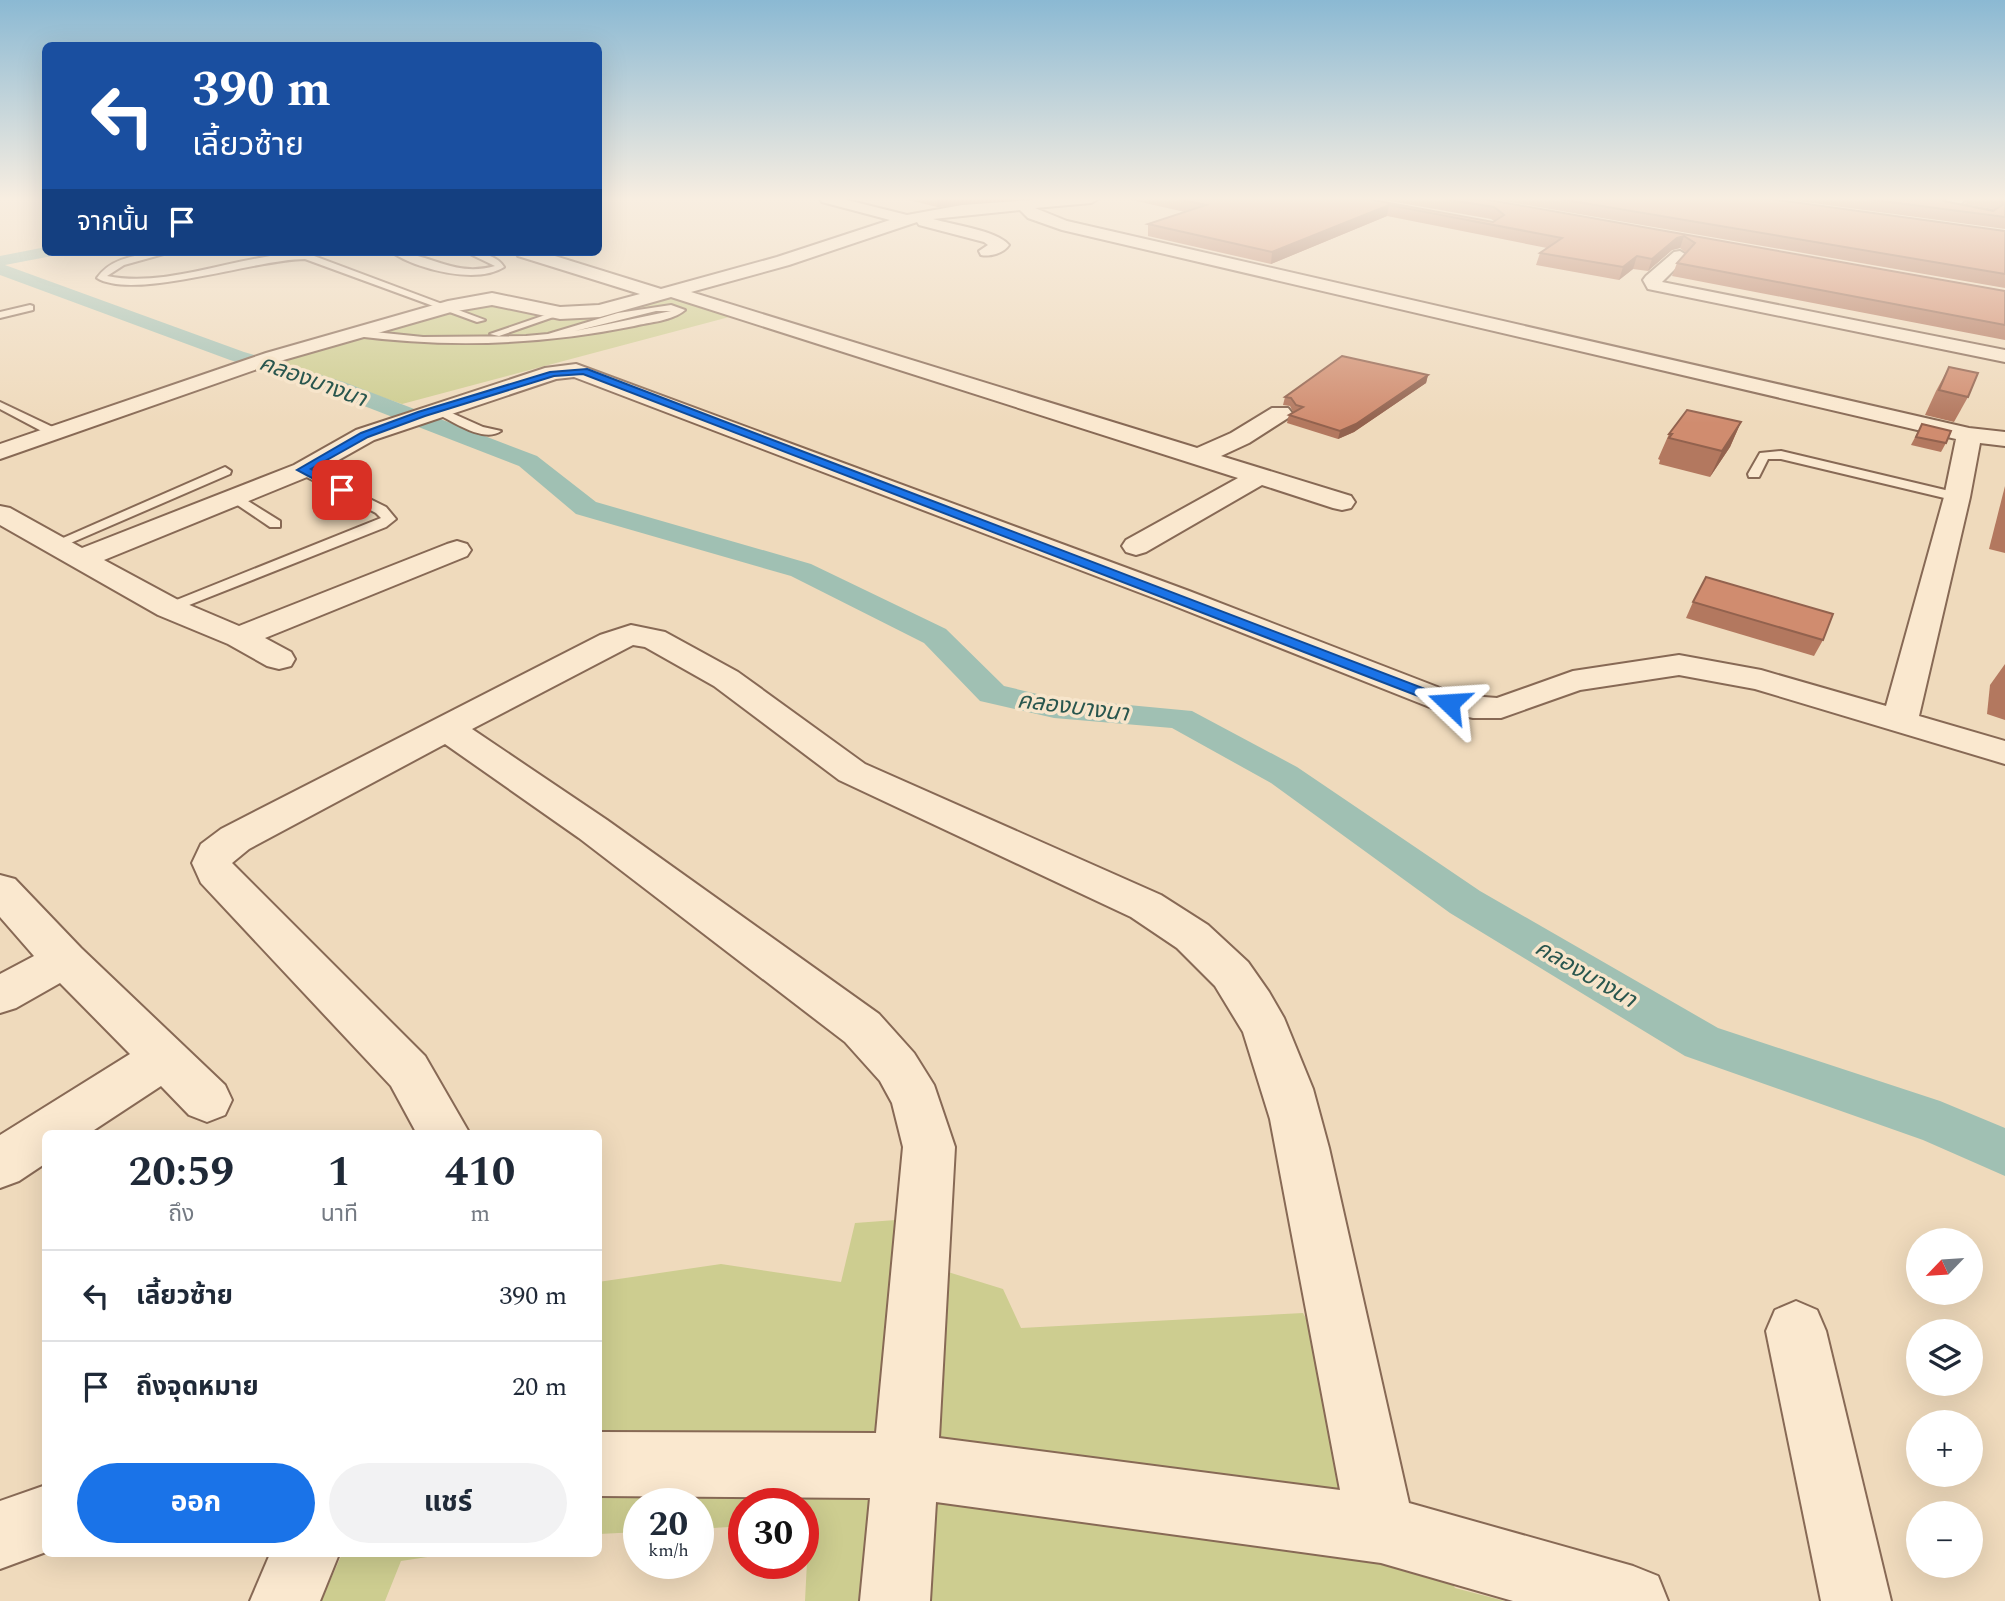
<!DOCTYPE html>
<html lang="th">
<head>
<meta charset="utf-8">
<style>
  body { margin:0; font-family:Spectral,"Noto Sans Thai",serif; background:#f2f2f3; color:#1f2937; height:100vh; display:flex; flex-direction:column; font-size:26px; white-space:nowrap }
  * { box-sizing:border-box; margin:0 }
  p { font-size:23px; color:#747a83 }
  .icon { flex:none; width:38px; height:38px; fill:none; stroke:currentColor; stroke-width:2; stroke-linecap:round; stroke-linejoin:round }
  .map { position:relative; flex:1; overflow:hidden }
  .drawer { position:absolute; left:42px; top:1130px; width:560px; height:427px; display:flex; flex-direction:column; background:#fff; border-radius:10px; box-shadow:0 7px 28px #0002 }
  .drawer>* { flex:none }
  .hud { position:absolute; left:42px; top:42px; width:560px; height:214px; border-radius:10px; box-shadow:0 7px 28px #0002; background:#1a4fa0; color:#fff; overflow:hidden }
  .needle { width:46px; rotate:245deg }
  .buttons { position:absolute; left:1906px; top:1228px; display:grid; gap:14px }
  .buttons a { display:grid; place-items:center; width:77px; height:77px; border-radius:50%; background:#fff; box-shadow:0 7px 28px #0002; font-size:35px }
  .speed { position:absolute; left:623px; top:1488px; display:flex; gap:14px; font-size:35px; font-weight:700; text-align:center }
  .speed>* { display:grid; place-content:center; width:91px; height:91px; border-radius:50%; background:#fff; box-shadow:0 7px 28px #0002; line-height:1 }
  .speed small { font-size:18px; font-weight:400 }
  .speed .limit { border:10px solid #d22; background:#fff; color:#111 }
  .pin { position:absolute; display:grid; place-items:center; width:60px; height:60px; color:#fff; margin:-30px; border-radius:14px; box-shadow:0 4px 10px #0006 }
  .me { position:absolute; width:77px; margin:-38px; rotate:290deg; stroke-linejoin:round; filter:drop-shadow(0 0 5px #0008) }
  .turn { display:flex; align-items:center; gap:24px; height:147px; padding:0 35px; font-size:32px }
  .turn .icon { width:91px; height:91px; stroke-width:2.5 }
  .turn b { display:block; font-size:49px; line-height:60px }
  .then { display:flex; align-items:center; height:66px; padding:0 35px; background:#0003; gap:14px; font-size:26px }
  .eta { display:flex; justify-content:space-evenly; align-items:center; height:119px; text-align:center }
  .eta b { font-size:42px; font-weight:700; line-height:49px }
  .action { display:flex; gap:14px; margin-top:auto; padding:14px 35px }
  .action a { flex:1; height:80px; border-radius:42px; background:#1a73e8; color:#fff; font-size:28px; font-weight:700; line-height:80px; text-align:center }
  .action a+a { background:#f2f2f3; color:#1f2937 }
  ul { padding:0; list-style:none }
  li { display:flex; align-items:center; gap:21px; height:91px; padding:0 35px; border-top:2px solid #e0e1e3 }
  li div { flex:1 }
  li b { display:block; font-size:26px }
  li em { font-style:normal }
  .map>svg:first-child { display:block }
  .green { fill:#cdcd90 }
  .lines { fill:none; stroke-linecap:round; stroke-linejoin:round }
  .canal { fill:#a0c0b3; fill-rule:evenodd }
  .lane-casing { stroke:#876955; stroke-width:4 }
  .street-casing { stroke:#876955; stroke-width:4 }
  .lane { fill:#fae8cf; fill-rule:evenodd }
  .street { fill:#fae8cf; fill-rule:evenodd }
  .wall { fill:#b3785f }
  .shaded-wall { fill:#92624e }
  .building { fill:#d08c6f; stroke:#92624e; stroke-width:2 }
  .route { fill:#1a73e8; stroke:#114b97; stroke-width:2 }
  .labels { text-anchor:middle; stroke-width:7; stroke-linejoin:round; paint-order:stroke }
  .water-label { font-size:23px; font-style:italic; fill:#29564e; stroke:#f7e5cb }
</style>
</head>
<body>
<div class="map">
<svg width="2005" height="1601" viewBox="0 0 2005 1601">
  <rect width="100%" height="100%" fill="#efdabc"/>
  <g class="green">
    <path d="M677 289 748 312 402 404 268 358 470 300 550 308H585Z"/>
    <path d="M923 1218 948 1272 1003 1289 1021 1328 1303 1313 1455 1588 1505 1601H805L809 1523H803V1503H744V1526L698 1529V1503H639V1532L599 1534 598 1282 721 1264 841 1282 855 1223Z"/>
    <path d="M342 1554H447L401 1561 385 1601H321Z"/>
  </g>
  <g class="lines">
    <path class="canal" d="M46 247V252H54L52 256 5 265 244 352 344 382 537 456 596 502 811 564 946 629 1004 686 1054 698 1192 711 1297 767 1480 891 1718 1028 1940 1101 2005 1128V1176L1923 1140 1685 1056 1450 913 1271 783 1172 728 1054 718 980 701 924 643 791 576 576 514 519 466 328 392 230 360 0 275V256Z"/>
    <defs>
      <g id="lane">
        <path d="M155 252H171L124 265 107 276C170 289 242 253 306 253L485 320 477 322 305 259C256 259 134 301 97 278 110 259 133 256 155 252Z"/>
        <path d="M391 252C429 252 453 278 495 266L466 252C479 252 497 255 504 267 476 285 417 269 391 252Z"/>
        <path d="M30 305 33 306V310L0 318V312Z"/>
        <path d="M671 305 685 310C672 321 650 322 634 326 541 345 449 348 355 336L350 333 355 330 423 337 526 336 548 334 618 313ZM656 311H671L575 331Z"/>
        <path d="M557 311 565 313 499 336 490 334Z"/>
        <path d="M0 402 59 430 61 433 51 436 0 409Z"/>
        <path d="M436 406 483 427 501 431C483 444 449 419 432 411L430 409Z"/>
        <path d="M1781 451 1962 494 1964 497 1957 501 1781 459H1768L1759 477H1749L1748 474 1760 453Z"/>
        <path d="M303 466 386 507 396 519 386 527 174 611H164L161 608 164 605 381 518 376 513 299 473 297 470Z"/>
        <path d="M225 467 231 471 230 474 59 548 54 549 47 545Z"/>
        <path d="M235 493 280 521V527H270L230 500V494Z"/>
      </g>
      <g id="street">
        <path d="M820 199H843L907 215 962 205 1044 199H1098L1091 203 1035 208 1067 221 1969 428 2005 432V446L1980 443 1970 497 1919 716 2005 741V764L1755 689 1679 675 1580 690 1501 718H1473L1437 710 1167 603 574 377 556 379 374 440 312 475 104 560 180 601 239 626 447 544 457 541 467 544 471 550 467 556 265 638 291 652 295 659 291 666 279 669 267 666 228 644 158 615 0 525V506L10 508 82 548 294 465 356 430 545 368 576 364 1189 591 1458 695 1497 698 1573 671 1679 655 1761 670 1886 706 1944 497 1956 439 1062 230 1028 218 1020 210 933 219C953 225 996 230 1009 245 1004 253 990 257 981 255L979 251 988 245 984 242 919 225 917 222 789 265 691 292 1197 448 1231 433 1272 408H1288L1292 413 1288 418 1249 443 1221 456 1351 496 1355 502 1351 508 1342 510 1333 508 1262 485 1146 552 1136 555 1126 552 1122 546 1126 540 1238 478 671 297 600 317 560 319 492 305 451 312 280 361 0 459V444L266 353 448 301 492 293 560 307 599 305 640 294 518 256 516 252H542L661 289 777 257 890 220 822 202Z"/>
        <path d="M1949 199H1966L1959 205 2005 213V223L1939 210 1936 207Z"/>
        <path d="M1680 251 1688 256 1662 282 2005 350V362L1648 289 1643 280 1646 276 1674 252Z"/>
        <path d="M631 625 665 632 738 672 865 764 1161 895 1208 925 1248 962 1269 992 1284 1018 1313 1089 1329 1148 1409 1503 1633 1566 1658 1576 1668 1601H1513L1381 1563 936 1502 930 1601H860L870 1498 598 1496V1432L876 1433 903 1147 892 1103 880 1081 845 1042 579 838 445 744 249 849 232 863 425 1056 470 1134H417L391 1086 201 883 192 863 201 844 221 829 600 635ZM633 645 645 647 714 686 839 780 1131 917 1177 948 1215 986 1243 1032 1270 1119 1340 1490 939 1438 955 1147 934 1085 914 1053 879 1014 607 820 472 729Z"/>
        <path d="M0 875 15 879 81 948 225 1085 232 1100 225 1115 207 1122 189 1115 161 1086 88 1134H46V1163L19 1181 0 1188V1135L130 1054 60 983 16 1008 0 1013V974L34 956 0 917Z"/>
        <path d="M1796 1301 1817 1310 1826 1331 1891 1601H1821L1766 1331 1775 1310Z"/>
        <path d="M46 1485V1552L0 1569V1501Z"/>
        <path d="M270 1554H339L320 1601H250Z"/>
      </g>
    </defs>
    <use href="#lane" class="lane-casing"/>
    <use href="#street" class="street-casing"/>
    <use href="#lane" class="lane"/>
    <use href="#street" class="street"/>
  </g>
  <g class="wall">
    <path d="M904 199H1020L937 207Z"/>
    <path d="M1127 199H1368L1493 222 1494 221 1491 219 1378 199H1484L2005 291V340L1672 276 1677 263 1686 253 1680 248 1672 250 1648 271 1633 269 1619 280 1536 265 1540 253 1547 248 1387 216 1271 264 1148 236V224L1185 212Z"/>
    <path d="M1492 199H1770L2005 231V288Z"/>
    <path d="M1790 199H1945L1943 200 1944 201 1993 211V209L1965 204 1967 199H2005V229L1790 200Z"/>
    <path d="M1949 367 1968 397 1954 422 1925 415 1936 391Z"/>
    <path d="M1428 375 1426 383 1354 432 1338 439 1287 423 1289 415 1293 412 1290 406 1283 405 1285 397Z"/>
    <path d="M1741 422 1730 447 1710 477 1659 464 1660 460 1658 459 1669 434Z"/>
    <path d="M1922 424 1946 443 1941 452 1911 445Z"/>
    <path d="M2005 486V553L1989 549Z"/>
    <path d="M1693 602 1823 640 1814 656 1686 618Z"/>
    <path d="M2005 664V720L1987 714 1990 685Z"/>
  </g>
  <g class="shaded-wall">
    <path d="M937 199H1020L937 207Z"/>
    <path d="M1389 205 1387 216 1271 264 1272 252Z"/>
    <path d="M1684 236 1680 248 1672 250 1648 271 1652 259 1677 238Z"/>
    <path d="M1637 256 1633 269 1619 280 1623 267Z"/>
    <path d="M1428 375 1426 383 1354 432 1338 439 1340 431Z"/>
    <path d="M1741 422 1730 447 1710 477 1722 451Z"/>
  </g>
  <g class="building">
    <path d="M1178 199H1368L1493 222 1504 215 1494 207 1444 199H1484L2005 291V325L1677 263 1695 243 1684 236 1677 238 1652 259 1637 256 1623 267 1540 253 1562 238 1389 205 1272 252 1148 224 1206 205Z"/>
    <path d="M1560 199H1770L2005 231V274Z"/>
    <path d="M1867 199H1942L1944 201 1993 211 2004 204 1999 199H2005V217Z"/>
    <path d="M1342 356 1428 375 1356 424 1340 431 1289 415 1303 407 1296 405 1291 398 1285 397Z"/>
    <path d="M1949 367 1978 373 1968 397 1939 390Z"/>
    <path d="M1687 410 1741 422 1722 451 1669 438 1672 434H1669Z"/>
    <path d="M1922 424 1951 431 1946 443 1916 437Z"/>
    <path d="M1706 577 1833 614 1823 640 1693 602Z"/>
  </g>
  <linearGradient id="sky" x2="0" y2="1"><stop stop-color="#8bb9d3"/><stop offset="0.47" stop-color="#f8eee1"/><stop offset="1" stop-color="#f8eee1" stop-opacity="0"/></linearGradient>
  <rect width="2005" height="423" fill="url(#sky)"/>
  <path class="route" d="M587 369 1454 700 1456 703 1454 706H1444L583 374 554 376 425 416 368 437 311 469 346 488V492H338L297 470 361 433 418 412 550 372Z"/>
  <g class="labels">
    <g class="water-label">
      <text transform="translate(313 380) rotate(20)" y="8">คลองบางนา</text>
      <text transform="translate(1073 706) rotate(7)" y="8">คลองบางนา</text>
      <text transform="translate(1586 973) rotate(30)" y="8">คลองบางนา</text>
    </g>
  </g>
</svg>
<div class="buttons">
<a><svg class="needle" viewBox="-14 -14 28 28"><path d="M0-13l5 13h-10z" fill="#e53935"/><path d="M0 13l5-13h-10z" fill="#747a83"/></svg></a>
<a><svg class="icon" aria-label="layers" viewBox="0 0 24 24"><path d="M12 4l9 5-9 5-9-5zM3 14l9 5 9-5"/></svg></a>
<a>+</a>
<a>−</a>
</div>
<div class="speed"><div>20<small>km/h</small></div><div class="limit">30</div></div>
<div class="pin" style="left:342px;top:490px;background:#d93025"><svg class="icon" aria-label="arrive" viewBox="0 0 24 24"><path d="M6 21V4h12l-3 4 3 4H6"/></svg></div>
<svg class="me" style="left:1449px;top:703px" viewBox="-20 -20 40 40"><path d="M0-17L14 15 0 8-14 15z" fill="#1a73e8" stroke="#fff" stroke-width="4"/></svg>
<div class="hud">
<div class="turn"><svg class="icon" aria-label="left" viewBox="0 0 24 24"><path d="M17 20v-9H6M10 6l-5 5 5 5"/></svg><div><b>390 m</b>เลี้ยวซ้าย</div></div>
<div class="then">จากนั้น<svg class="icon" aria-label="arrive" viewBox="0 0 24 24"><path d="M6 21V4h12l-3 4 3 4H6"/></svg></div>
</div>
<section class="drawer">
<div class="eta">
<div><b>20:59</b><p>ถึง</p></div>
<div><b>1</b><p>นาที</p></div>
<div><b>410</b><p>m</p></div>
</div>
<ul>
<li><svg class="icon" aria-label="left" viewBox="0 0 24 24"><path d="M17 20v-9H6M10 6l-5 5 5 5"/></svg><div><b>เลี้ยวซ้าย</b></div><em>390 m</em></li>
<li><svg class="icon" aria-label="arrive" viewBox="0 0 24 24"><path d="M6 21V4h12l-3 4 3 4H6"/></svg><div><b>ถึงจุดหมาย</b></div><em>20 m</em></li>
</ul>
<div class="action"><a>ออก</a><a>แชร์</a></div>
</section>
</div>
</body>
</html>
